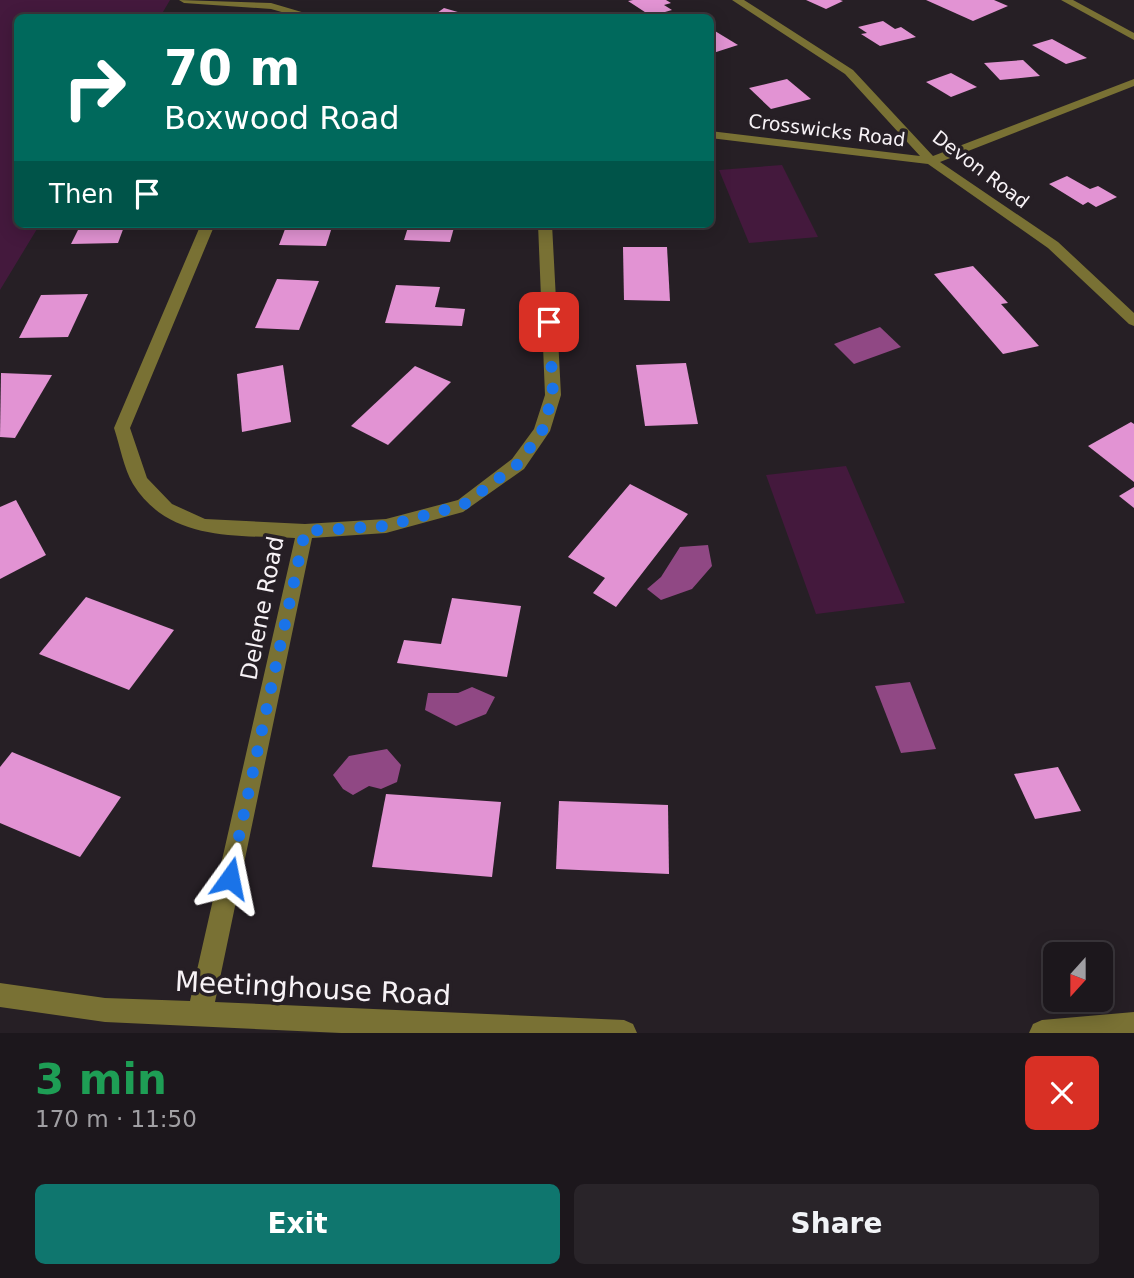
<!DOCTYPE html>
<html lang="en">
<head>
<meta charset="utf-8">
<style>
  body { margin:0; font-family:"DejaVu Sans",sans-serif; background:#292429; color:#f1f3f6; height:100vh; display:flex; flex-direction:column; font-size:26px; white-space:nowrap }
  * { box-sizing:border-box; margin:0 }
  p { font-size:23px; color:#a09fa3 }
  .icon { flex:none; width:38px; height:38px; fill:none; stroke:currentColor; stroke-width:2; stroke-linecap:round; stroke-linejoin:round }
  .map { position:relative; height:1033px; overflow:hidden }
  .sheet { display:flex; flex-direction:column; background:#1c171c; flex:1 }
  .sheet>* { flex:none }
  .top-card { position:absolute; left:14px; top:14px; width:700px; height:214px; border-radius:10px; box-shadow:0 4px 18px #0003,0 0 0 2px #3a363b; background:#00695c; color:#fff; overflow:hidden }
  .needle { width:46px; rotate:201deg }
  .fabs { position:absolute; left:1043px; top:942px; display:grid; gap:14px }
  .fabs a { display:grid; place-items:center; width:70px; height:70px; border-radius:10px; background:#1c171c; box-shadow:0 4px 18px #0003,0 0 0 2px #3a363b; font-size:35px }
  .pin { position:absolute; display:grid; place-items:center; width:60px; height:60px; color:#fff; margin:-30px; border-radius:14px; box-shadow:0 4px 10px #0006 }
  .me { position:absolute; width:77px; margin:-38px; rotate:12deg; stroke-linejoin:round; filter:drop-shadow(0 0 5px #0008) }
  .turn { display:flex; align-items:center; gap:24px; height:147px; padding:0 35px; font-size:32px }
  .turn .icon { width:91px; height:91px; stroke-width:2.5 }
  .turn b { display:block; font-size:49px; line-height:60px }
  .then { display:flex; align-items:center; height:66px; padding:0 35px; background:#0003; gap:14px; font-size:26px }
  .round { display:grid; place-items:center; flex:none; width:74px; height:74px; border-radius:10px; background:#292429 }
  .overview { display:flex; align-items:center; justify-content:space-between; height:119px; padding:0 35px }
  h1 { font-size:42px; font-weight:600; line-height:52px; color:#1e9e55 }
  .primary-button { display:flex; gap:14px; margin-top:auto; padding:14px 35px }
  .primary-button a { flex:1; height:80px; border-radius:10px; background:#0f766e; color:#fff; font-size:28px; font-weight:600; line-height:80px; text-align:center }
  .primary-button a+a { background:#292429; color:#f1f3f6 }
  .map>svg:first-child { display:block }
  .green { fill:#44193d }
  .water { fill:#904884 }
  .building { fill:#e293d3 }
  .lines { fill:none; stroke-linecap:round; stroke-linejoin:round }
  .minor { fill:#797134; fill-rule:evenodd }
  .route { stroke:#1a73e8; stroke-width:12; stroke-dasharray:0 21.6 }
  .labels { text-anchor:middle; stroke-width:7; stroke-linejoin:round; paint-order:stroke }
  .far-street-label { font-size:19px; fill:#f7f2f6; stroke:#261f25 }
  .street-label { font-size:23px; fill:#f7f2f6; stroke:#261f25 }
  .near-street-label { font-size:28px; fill:#f7f2f6; stroke:#261f25 }
</style>
</head>
<body>
<div class="map">
<svg width="1134" height="1033" viewBox="0 0 1134 1033">
  <rect width="100%" height="100%" fill="#261f25"/>
  <g class="green">
    <path d="M0 0H170L160 17 18 18V224H40L0 290Z"/>
    <path d="M782 165 818 237 749 243 719 170Z"/>
    <path d="M846 466 905 603 816 614 766 475Z"/>
  </g>
  <g class="water">
    <path d="M880 327 901 347 854 364 834 344Z"/>
    <path d="M708 545 712 566 692 589 661 600 647 589 661 577 680 547Z"/>
    <path d="M910 682 936 749 901 753 875 686Z"/>
    <path d="M472 687 495 697 486 714 456 726 425 710 428 693H458Z"/>
    <path d="M387 749 401 765 397 782 381 789 369 786 353 795 343 789 333 775 349 756Z"/>
  </g>
  <g class="building">
    <path d="M633 0H666L671 3 664 5 672 10 651 16 628 1Z"/>
    <path d="M806 0H840L843 1 826 9Z"/>
    <path d="M926 0H994L1008 6 973 21Z"/>
    <path d="M444 8 475 17V18H430Z"/>
    <path d="M883 21 895 29 901 27 916 37 880 46 861 34 867 33 858 27Z"/>
    <path d="M710 28 738 45 710 54Z"/>
    <path d="M1052 39 1087 58 1066 64 1032 45Z"/>
    <path d="M1023 60 1040 76 1000 80 984 63Z"/>
    <path d="M951 73 977 87 951 97 926 82Z"/>
    <path d="M787 79 811 99 771 109 749 88Z"/>
    <path d="M1067 176 1090 189 1098 186 1117 197 1096 207 1088 202 1083 205 1049 184Z"/>
    <path d="M81 224H125L118 243 71 244Z"/>
    <path d="M287 224H333L326 246 279 245Z"/>
    <path d="M409 224H455L450 242 404 240Z"/>
    <path d="M623 247H667L670 301 624 300Z"/>
    <path d="M973 266 1008 303 1001 304 1039 346 1003 354 934 274Z"/>
    <path d="M277 279 319 281 299 330 255 328Z"/>
    <path d="M396 285 440 287 435 307 465 309 462 326 385 323Z"/>
    <path d="M88 294 68 337 19 338 41 295Z"/>
    <path d="M686 363 698 424 645 426 636 365Z"/>
    <path d="M283 365 291 422 242 432 237 374Z"/>
    <path d="M415 366 451 382 388 445 351 426Z"/>
    <path d="M1 373 52 375 15 438 0 437Z"/>
    <path d="M1131 422 1134 424V482L1088 446Z"/>
    <path d="M630 484 688 514 616 607 593 593 605 578 568 557Z"/>
    <path d="M1134 487V508L1119 496Z"/>
    <path d="M16 500 46 555 0 579V507Z"/>
    <path d="M86 597 174 630 129 690 39 654Z"/>
    <path d="M452 598 521 606 507 677 397 663 404 640 441 644Z"/>
    <path d="M12 752 121 797 80 857 0 823V767Z"/>
    <path d="M1058 767 1081 811 1035 819 1014 774Z"/>
    <path d="M386 794 501 802 492 877 372 867Z"/>
    <path d="M559 801 668 805 669 874 556 869Z"/>
  </g>
  <g class="lines">
    <g class="minor">
      <path d="M179 0 271 3 322 18H303L271 9 184 3Z"/>
      <path d="M732 0H744L853 70 933 156 1134 79V86L940 162 1058 242 1134 313V326L1129 324 1048 248 928 164 710 138V131L920 156 845 74Z"/>
      <path d="M1061 0H1073L1134 33V40Z"/>
      <path d="M201 224H215L130 428 147 478 172 504 205 519 305 524 386 519 458 500 512 459 534 429 545 395 538 224H552L561 395 550 431 524 469 463 512 386 533 312 538 215 1002 624 1020 633 1024 637 1033H341L105 1022 0 1007V983L105 998 190 1001 295 538C236 535 169 542 133 484 124 469 120 446 114 428Z"/>
      <path d="M1134 1012V1033H1029L1033 1024 1042 1020Z"/>
    </g>
  </g>
  <g class="lines">
    <path class="route" d="M230 878 305 531 386 526 463 505 518 464 542 431 553 395 549 322"/>
  </g>
  <g class="labels">
    <g class="far-street-label">
      <text transform="translate(827 130) rotate(7)" y="7">Crosswicks Road</text>
      <text transform="translate(981 169) rotate(37)" y="7">Devon Road</text>
    </g>
    <g class="street-label">
      <text transform="translate(262 608) rotate(-79)" y="8">Delene Road</text>
    </g>
    <g class="near-street-label">
      <text transform="translate(313 988) rotate(3)" y="10">Meetinghouse Road</text>
    </g>
  </g>
</svg>
<div class="fabs">
<a><svg class="needle" viewBox="-14 -14 28 28"><path d="M0-13l5 13h-10z" fill="#e53935"/><path d="M0 13l5-13h-10z" fill="#a09fa3"/></svg></a>
</div>
<div class="pin" style="left:549px;top:322px;background:#d93025"><svg class="icon" aria-label="arrive" viewBox="0 0 24 24"><path d="M6 21V4h12l-3 4 3 4H6"/></svg></div>
<svg class="me" style="left:230px;top:878px" viewBox="-20 -20 40 40"><path d="M0-17L14 15 0 8-14 15z" fill="#1a73e8" stroke="#fff" stroke-width="4"/></svg>
<div class="top-card">
<div class="turn"><svg class="icon" aria-label="right" viewBox="0 0 24 24"><path d="M7 20v-9h11M14 6l5 5-5 5"/></svg><div><b>70 m</b>Boxwood Road</div></div>
<div class="then">Then<svg class="icon" aria-label="arrive" viewBox="0 0 24 24"><path d="M6 21V4h12l-3 4 3 4H6"/></svg></div>
</div>
</div>
<section class="sheet">
<div class="overview"><div><h1>3 min</h1><p>170 m · 11:50</p></div><a class="round" style="background:#d93025;color:#fff"><svg class="icon" aria-label="close" viewBox="0 0 24 24"><path d="M6 6l12 12M18 6L6 18"/></svg></a></div>
<div class="primary-button"><a>Exit</a><a>Share</a></div>
</section>
</body>
</html>
